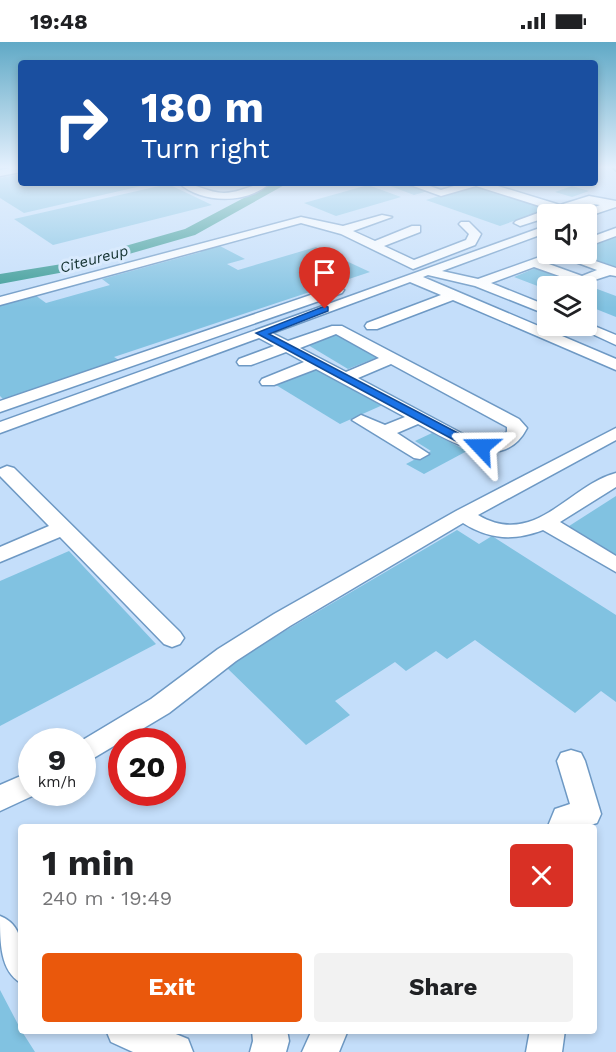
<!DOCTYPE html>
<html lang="en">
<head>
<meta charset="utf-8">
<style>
  body { margin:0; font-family:"Work Sans",sans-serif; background:#f2f2f2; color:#202124; height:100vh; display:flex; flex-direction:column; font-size:22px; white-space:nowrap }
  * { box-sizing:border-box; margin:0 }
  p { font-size:20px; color:#757577 }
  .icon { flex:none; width:33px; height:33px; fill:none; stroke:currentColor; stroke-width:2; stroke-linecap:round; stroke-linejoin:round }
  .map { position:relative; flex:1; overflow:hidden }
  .panel { position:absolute; left:18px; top:782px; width:579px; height:210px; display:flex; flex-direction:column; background:#fff; border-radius:6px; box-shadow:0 3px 9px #0003 }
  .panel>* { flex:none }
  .top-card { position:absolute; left:18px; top:18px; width:580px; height:126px; border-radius:6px; box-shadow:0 3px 9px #0003; background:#1a4fa0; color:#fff; overflow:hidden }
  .controls { position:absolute; left:537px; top:162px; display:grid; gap:12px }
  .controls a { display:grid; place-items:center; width:60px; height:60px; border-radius:6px; background:#fff; box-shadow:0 3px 9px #0003; font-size:30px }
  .speed { position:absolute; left:18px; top:686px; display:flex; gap:12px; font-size:30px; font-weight:700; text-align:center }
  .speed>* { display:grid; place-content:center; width:78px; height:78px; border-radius:50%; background:#fff; box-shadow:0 3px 9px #0003; line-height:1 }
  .speed small { font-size:15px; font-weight:400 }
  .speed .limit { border:9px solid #d22; background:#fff; color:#111 }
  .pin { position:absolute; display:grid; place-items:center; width:51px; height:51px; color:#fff; margin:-62px -26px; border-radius:50% 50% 50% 0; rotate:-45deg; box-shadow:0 0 6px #0007 }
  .pin .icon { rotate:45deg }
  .me { position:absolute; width:66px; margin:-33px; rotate:293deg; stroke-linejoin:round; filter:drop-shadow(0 0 4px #0008) }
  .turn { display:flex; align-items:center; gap:21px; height:126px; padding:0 24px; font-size:27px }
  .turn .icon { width:78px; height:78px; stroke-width:2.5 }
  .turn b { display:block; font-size:42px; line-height:51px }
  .round { display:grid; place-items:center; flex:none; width:63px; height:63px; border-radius:6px; background:#f2f2f2 }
  .head { display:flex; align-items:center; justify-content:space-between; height:102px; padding:0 24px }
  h1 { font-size:36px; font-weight:700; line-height:45px }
  .action { display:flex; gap:12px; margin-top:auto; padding:12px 24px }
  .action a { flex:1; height:69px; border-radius:6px; background:#ea580c; color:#fff; font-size:24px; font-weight:700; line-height:69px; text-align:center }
  .action a+a { background:#f2f2f2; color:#202124 }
  .status { display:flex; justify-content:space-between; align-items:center; height:42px; padding:0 30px; background:#fff; direction:ltr }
  .status svg { height:16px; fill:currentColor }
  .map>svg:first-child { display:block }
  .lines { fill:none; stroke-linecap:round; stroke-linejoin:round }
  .stream { stroke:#359892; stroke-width:2 }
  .river { fill:#359892; fill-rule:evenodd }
  .building { fill:#81c2e1 }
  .minor-casing { stroke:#6e99c4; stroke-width:3 }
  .minor { fill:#fff; fill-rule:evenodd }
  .route { fill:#1a73e8; stroke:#114b97; stroke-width:1.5 }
  .labels { text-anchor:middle; stroke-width:6; stroke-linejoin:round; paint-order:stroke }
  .far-water-label { font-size:15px; font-style:italic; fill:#12302e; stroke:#d9eafd }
</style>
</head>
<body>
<div class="status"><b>19:48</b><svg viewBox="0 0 49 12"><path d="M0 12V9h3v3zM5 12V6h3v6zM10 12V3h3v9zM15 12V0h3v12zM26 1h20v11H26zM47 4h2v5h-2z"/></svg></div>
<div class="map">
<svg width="616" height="1010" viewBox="0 0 616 1010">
  <rect width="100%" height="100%" fill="#c4defa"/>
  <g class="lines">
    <path class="stream" d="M610 124 616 129"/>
    <path class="river" d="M272 141H288L195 193 70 229 0 242V232L62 222 185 187Z"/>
  </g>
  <g class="building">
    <path d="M21 132V141L150 142 24 171 0 156V136Z"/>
    <path d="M389 141H406L428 149 414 153 385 142Z"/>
    <path d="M168 142 212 163 53 203 14 177Z"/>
    <path d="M477 142 550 166 500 184 426 158Z"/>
    <path d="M368 143 401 155 336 174 304 161Z"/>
    <path d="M572 144 589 149 572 155 555 150Z"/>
    <path d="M616 194V225L579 212H586V205Z"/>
    <path d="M216 202 245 217 227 222 238 228 316 205 370 230 114 315 119 318 3 357 0 354V262L35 253 46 261 110 243 102 237 201 210 197 207Z"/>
    <path d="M538 225 616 254V275L586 263V244H548V248L514 235Z"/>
    <path d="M338 288 383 313 348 327 303 300Z"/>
    <path d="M320 325 385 362 340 382 276 343Z"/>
    <path d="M432 391 467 409 424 432 406 422 431 409 415 399Z"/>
    <path d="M616 454V515L566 486Z"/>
    <path d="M457 488 479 502 492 494 616 573V660L601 649 575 671 475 598 447 617 436 609 406 629 395 620 335 659 350 673 306 703 225 624Z"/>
    <path d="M69 509 156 602 0 684V539Z"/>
    <path d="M0 948 21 988 35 1010H0Z"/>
  </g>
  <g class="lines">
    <defs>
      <g id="minor">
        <path d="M21 124V130L0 134V128Z"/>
        <path d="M179 141C196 141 208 151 224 151 241 151 253 141 270 141 247 162 202 162 179 141Z"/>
        <path d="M405 141H421L441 148 464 141H488L560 163 589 154 616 159V165L586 175V172H579L580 170 600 163C581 159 566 172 548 172V175L520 184 514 181 516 179 549 167 476 144 441 154Z"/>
        <path d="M382 173 392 175 353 189 375 199 412 184H420V190L384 204 414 218 466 198 469 192 459 182 461 180H469L481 192 475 203 413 227 341 192 301 181 0 263V255L301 175 343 184Z"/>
        <path d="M548 183V190L442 229 478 237 548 212H575L616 226V234L610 233 582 242 534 225 491 241 548 264V273L475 244 428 233 423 235 616 317V328L453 258 377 287H367L365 284 367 281 441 253 410 240 272 291 288 299 332 284H342L519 377 527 386C503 433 450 399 418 382L397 391 429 412 420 417 414 416 352 378 361 373 385 383 405 375 316 327 274 343H262L260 340 262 337 304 320 286 310 251 323H239L237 320 239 317 274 304 259 296 0 391V380ZM562 215 597 228 582 234 546 221ZM336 292 379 316 346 330 300 306ZM391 322 507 385V390L494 398 476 399 358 336Z"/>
        <path d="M616 186V194L586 205V197Z"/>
        <path d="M337 244 344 248 342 251 0 370V359Z"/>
        <path d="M587 281 616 293V303L575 284H586Z"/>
        <path d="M616 386V398L478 473C535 507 569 443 616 431V445L560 480 616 514V530L543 488C514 499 490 498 463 481L290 584 236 619 169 671 82 723 81 699 151 657 218 607 274 572 456 469Z"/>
        <path d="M7 424 14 426 180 590 184 596 180 602 172 605 164 602 60 495 0 520V505L49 484 0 434V427Z"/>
        <path d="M571 708 581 711 585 719 601 772 597 781 587 784H548L555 767 570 762 557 719 561 711Z"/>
        <path d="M32 729V750H41L0 769V743Z"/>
        <path d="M0 874C28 885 21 915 21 941 0 929 0 900 0 874Z"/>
        <path d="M106 988H166L188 997 193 1010H133L111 1000Z"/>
        <path d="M252 988H287L289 999 286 1010H250L253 999Z"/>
        <path d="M312 988H348L339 1010H302Z"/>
        <path d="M530 988H565L562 1010H526Z"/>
      </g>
    </defs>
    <use href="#minor" class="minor-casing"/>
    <use href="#minor" class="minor"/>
  </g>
  <linearGradient id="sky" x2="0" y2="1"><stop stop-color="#60a9c6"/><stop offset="0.47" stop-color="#e4f0fd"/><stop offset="1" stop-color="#e4f0fd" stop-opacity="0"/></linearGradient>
  <rect width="616" height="266" fill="url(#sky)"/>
  <path class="route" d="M325 264 328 265V269L269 292 475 400 486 403V408L467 405 256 291Z"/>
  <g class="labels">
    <g class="far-water-label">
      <text transform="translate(94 217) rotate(-15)" y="5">Citeureup</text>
    </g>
  </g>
</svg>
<div class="controls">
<a><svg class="icon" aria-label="sound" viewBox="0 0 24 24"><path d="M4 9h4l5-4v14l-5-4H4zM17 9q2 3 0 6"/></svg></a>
<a><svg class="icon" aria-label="layers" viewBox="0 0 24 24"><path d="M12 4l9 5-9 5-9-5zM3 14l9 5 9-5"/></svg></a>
</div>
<div class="speed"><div>9<small>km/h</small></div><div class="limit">20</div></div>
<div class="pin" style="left:325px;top:267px;background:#d93025"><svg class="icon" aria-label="arrive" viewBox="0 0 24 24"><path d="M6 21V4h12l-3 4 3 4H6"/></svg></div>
<svg class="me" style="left:481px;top:405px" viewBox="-20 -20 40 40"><path d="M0-17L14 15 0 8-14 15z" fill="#1a73e8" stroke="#fff" stroke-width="4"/></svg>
<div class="top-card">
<div class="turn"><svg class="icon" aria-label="right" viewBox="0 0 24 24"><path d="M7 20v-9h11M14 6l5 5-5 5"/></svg><div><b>180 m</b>Turn right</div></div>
</div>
<section class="panel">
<div class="head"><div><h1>1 min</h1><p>240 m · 19:49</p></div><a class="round" style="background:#d93025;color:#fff"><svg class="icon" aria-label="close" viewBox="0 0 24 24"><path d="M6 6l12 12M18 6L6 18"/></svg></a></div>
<div class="action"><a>Exit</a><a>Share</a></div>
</section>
</div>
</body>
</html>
